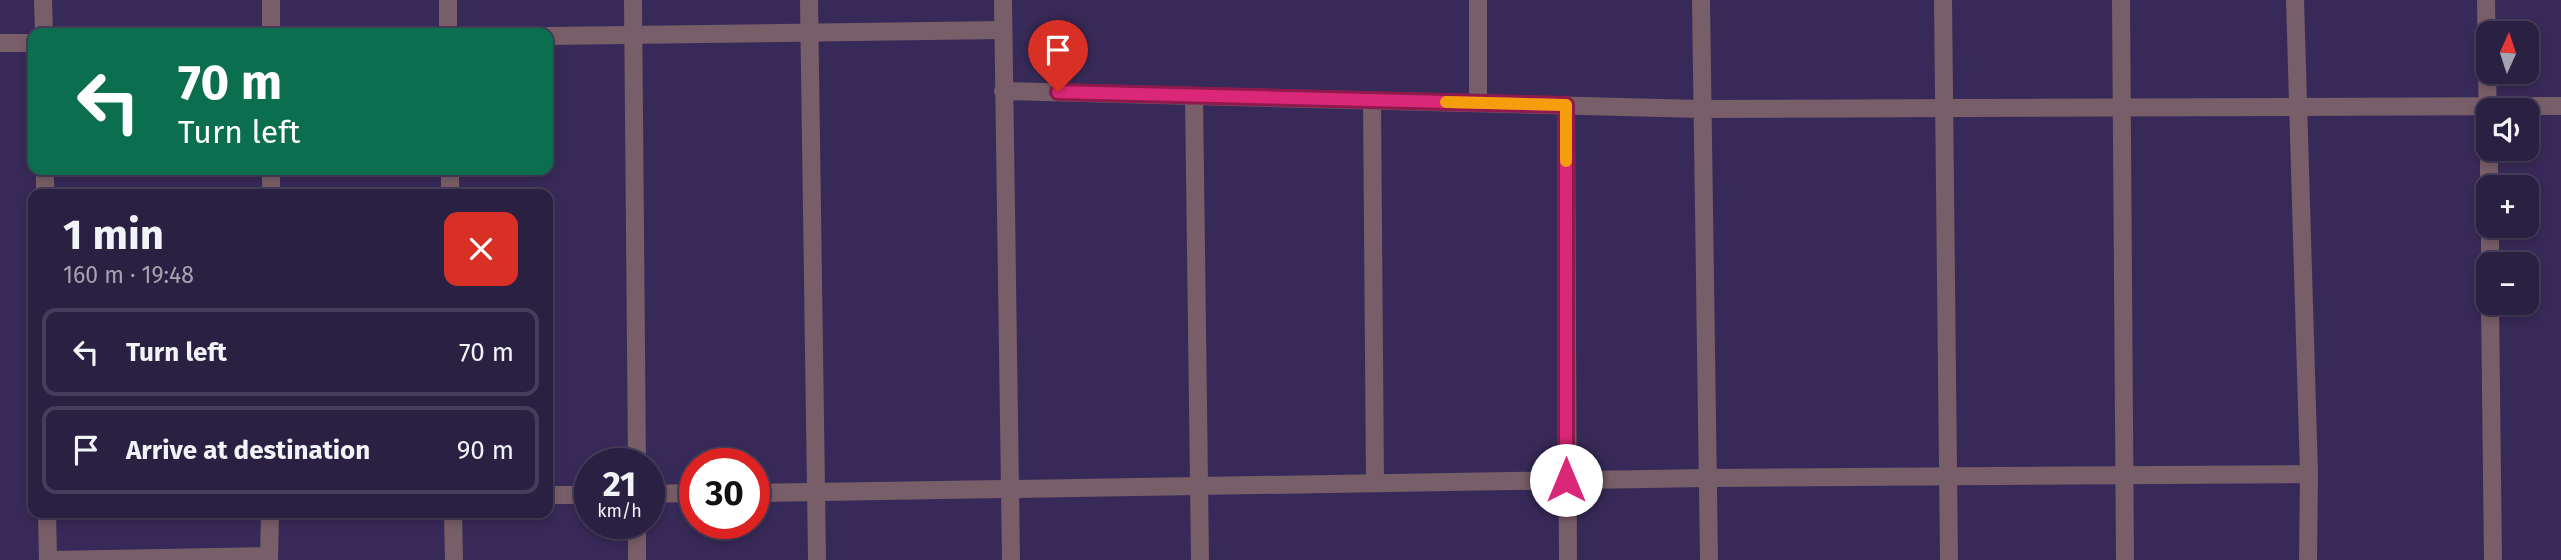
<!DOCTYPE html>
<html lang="en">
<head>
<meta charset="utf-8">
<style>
  body { margin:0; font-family:"Fira Sans",sans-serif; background:#352d4d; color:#f1f3f6; height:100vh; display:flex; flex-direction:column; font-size:26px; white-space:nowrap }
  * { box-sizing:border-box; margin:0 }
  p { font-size:23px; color:#a5a3b2 }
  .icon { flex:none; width:38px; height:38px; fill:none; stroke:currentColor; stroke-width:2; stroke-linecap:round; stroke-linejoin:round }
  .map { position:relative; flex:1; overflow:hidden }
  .drawer { position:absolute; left:28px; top:189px; width:525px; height:329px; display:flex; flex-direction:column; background:#292042; border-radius:14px; box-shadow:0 4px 10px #0003,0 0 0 2px #453e5b }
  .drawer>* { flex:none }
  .guide { position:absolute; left:28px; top:28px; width:525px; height:147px; border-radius:14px; box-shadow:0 4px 10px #0003,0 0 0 2px #453e5b; background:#0b6e4f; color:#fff; overflow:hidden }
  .needle { width:46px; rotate:3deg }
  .controls { position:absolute; left:2476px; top:21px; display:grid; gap:14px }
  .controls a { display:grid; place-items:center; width:63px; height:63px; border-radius:14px; background:#292042; box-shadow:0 4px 10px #0003,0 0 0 2px #453e5b; font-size:35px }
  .speed { position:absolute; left:574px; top:448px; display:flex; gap:14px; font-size:35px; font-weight:700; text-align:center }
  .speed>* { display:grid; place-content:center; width:91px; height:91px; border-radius:50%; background:#292042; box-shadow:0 4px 10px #0003,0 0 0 2px #453e5b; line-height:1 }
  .speed small { font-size:18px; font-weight:400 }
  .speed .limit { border:10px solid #d22; background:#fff; color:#111 }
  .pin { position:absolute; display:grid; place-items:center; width:60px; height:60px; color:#fff; margin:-72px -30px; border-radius:50% 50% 50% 0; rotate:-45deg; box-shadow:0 0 7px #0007 }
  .pin .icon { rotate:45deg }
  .me { position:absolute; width:77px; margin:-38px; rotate:0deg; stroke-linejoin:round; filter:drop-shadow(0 0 5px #0008) }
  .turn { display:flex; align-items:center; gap:24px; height:147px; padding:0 35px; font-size:32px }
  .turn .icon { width:91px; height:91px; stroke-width:2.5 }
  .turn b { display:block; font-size:49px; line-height:60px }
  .round { display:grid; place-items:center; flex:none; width:74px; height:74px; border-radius:14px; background:#352d4d }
  .headline { display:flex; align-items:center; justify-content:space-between; height:119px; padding:0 35px }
  h1 { font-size:42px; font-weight:700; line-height:52px }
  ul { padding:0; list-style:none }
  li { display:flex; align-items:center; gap:21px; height:88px; margin:0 14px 10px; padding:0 21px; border:4px solid #453e5b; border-radius:14px }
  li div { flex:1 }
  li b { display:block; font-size:26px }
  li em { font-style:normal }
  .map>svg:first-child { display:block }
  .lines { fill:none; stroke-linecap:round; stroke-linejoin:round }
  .lane { stroke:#785e68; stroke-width:18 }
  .street { stroke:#785e68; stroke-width:18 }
  .route-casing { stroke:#8e194d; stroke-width:18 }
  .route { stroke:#db2777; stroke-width:12 }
  .slow { stroke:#f59e0b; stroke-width:12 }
</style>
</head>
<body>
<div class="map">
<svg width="2561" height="560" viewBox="0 0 2561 560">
  <rect width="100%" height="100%" fill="#372a58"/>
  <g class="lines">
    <g class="lane">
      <path d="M43 0 44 33"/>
      <path d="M45 170V194"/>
      <path d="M47 513 48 560"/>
    </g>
    <g class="street">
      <path d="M448 0V33"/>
      <path d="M633 0 637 464"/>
      <path d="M809 0 817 560"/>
      <path d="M1003 0 1011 560"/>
      <path d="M1478 0V103"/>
      <path d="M1701 0 1709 560"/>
      <path d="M1943 0 1949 560"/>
      <path d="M2121 0 2125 560"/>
      <path d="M2295 0 2309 474 2308 560"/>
      <path d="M2486 0 2488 132"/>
      <path d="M271 33V0"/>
      <path d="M548 36 1003 30"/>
      <path d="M0 43H33"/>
      <path d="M1003 91 1701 109 2561 106"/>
      <path d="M1194 96 1200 560"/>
      <path d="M1372 100 1375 482"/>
      <path d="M1566 105 1568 560"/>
      <path d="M2489 149V187"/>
      <path d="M450 170V194"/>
      <path d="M271 194V170"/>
      <path d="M2490 226V264"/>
      <path d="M2490 303 2493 560"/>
      <path d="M754 493 1707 478 2309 474"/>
      <path d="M649 494 695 493"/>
      <path d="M548 495H590"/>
      <path d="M453 513 454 560"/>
      <path d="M637 523V560"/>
      <path d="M51 560 269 556"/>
      <path d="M269 560 270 513"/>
    </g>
  </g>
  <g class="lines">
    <defs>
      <path id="route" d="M1058 92 1566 105V480"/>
    </defs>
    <use href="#route" class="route-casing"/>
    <use href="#route" class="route"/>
    <path class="slow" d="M1446 102 1566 105V161"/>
  </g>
</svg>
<div class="controls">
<a><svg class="needle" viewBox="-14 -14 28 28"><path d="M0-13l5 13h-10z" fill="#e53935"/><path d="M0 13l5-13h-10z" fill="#a5a3b2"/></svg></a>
<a><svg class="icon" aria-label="sound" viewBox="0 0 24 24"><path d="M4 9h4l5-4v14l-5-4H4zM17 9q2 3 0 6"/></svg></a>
<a>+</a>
<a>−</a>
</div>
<div class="speed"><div>21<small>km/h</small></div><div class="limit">30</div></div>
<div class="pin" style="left:1058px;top:92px;background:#d93025"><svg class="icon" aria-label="arrive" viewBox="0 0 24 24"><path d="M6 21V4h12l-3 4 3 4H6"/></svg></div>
<svg class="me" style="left:1566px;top:480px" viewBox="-20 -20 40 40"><circle r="19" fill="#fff"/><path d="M0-13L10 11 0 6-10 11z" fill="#db2777"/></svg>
<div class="guide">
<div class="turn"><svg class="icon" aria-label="left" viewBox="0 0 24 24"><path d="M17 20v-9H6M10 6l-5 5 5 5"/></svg><div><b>70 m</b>Turn left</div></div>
</div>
<section class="drawer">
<div class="headline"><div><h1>1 min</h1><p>160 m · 19:48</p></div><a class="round" style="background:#d93025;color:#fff"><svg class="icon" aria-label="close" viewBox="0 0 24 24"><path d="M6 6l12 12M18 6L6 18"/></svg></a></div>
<ul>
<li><svg class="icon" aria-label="left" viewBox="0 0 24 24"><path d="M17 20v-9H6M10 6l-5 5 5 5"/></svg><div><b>Turn left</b></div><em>70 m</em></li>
<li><svg class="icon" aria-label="arrive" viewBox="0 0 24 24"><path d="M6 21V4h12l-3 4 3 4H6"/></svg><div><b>Arrive at destination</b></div><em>90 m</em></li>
</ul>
</section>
</div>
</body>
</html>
